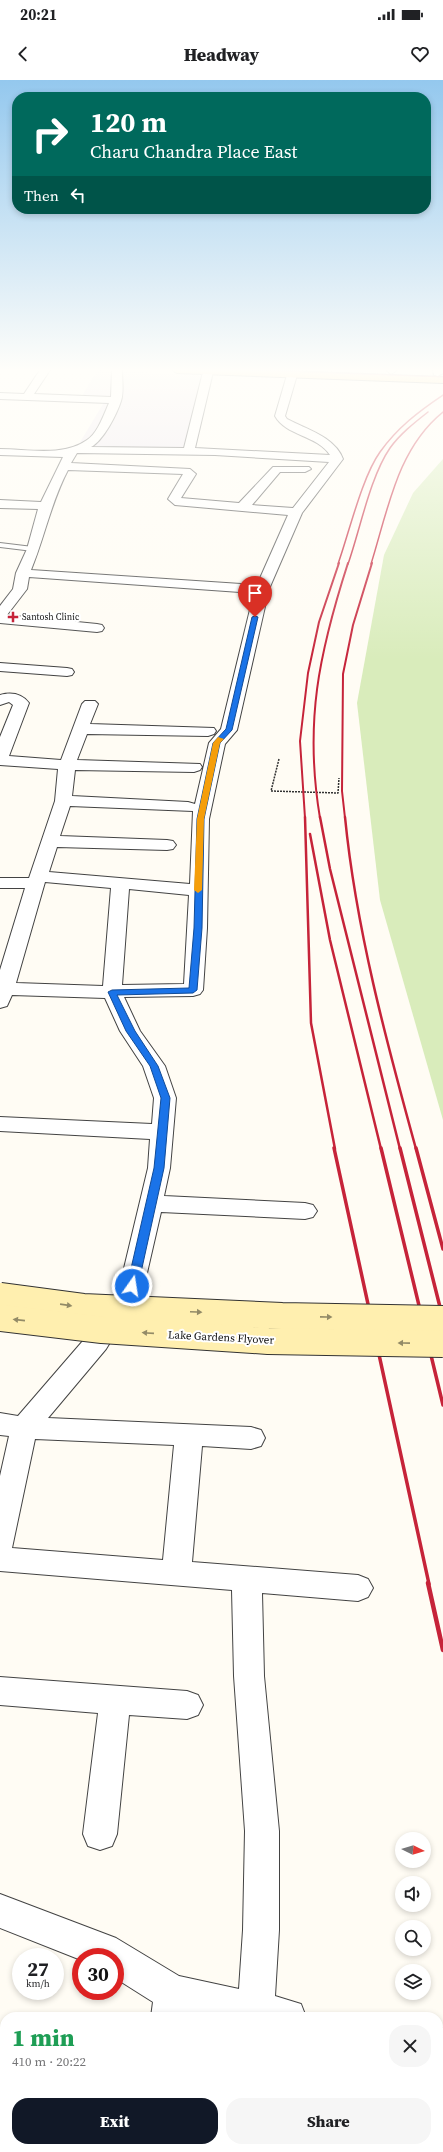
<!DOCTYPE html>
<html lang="en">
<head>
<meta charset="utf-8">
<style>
  body { margin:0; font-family:"Source Serif 4",serif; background:#f6f6f6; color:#202124; height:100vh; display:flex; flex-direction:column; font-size:15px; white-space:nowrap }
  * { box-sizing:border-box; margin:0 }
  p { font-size:13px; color:#757577 }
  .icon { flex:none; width:22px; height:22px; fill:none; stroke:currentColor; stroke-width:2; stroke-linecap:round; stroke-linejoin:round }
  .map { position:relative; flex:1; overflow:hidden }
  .panel { position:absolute; left:0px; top:1932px; width:443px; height:140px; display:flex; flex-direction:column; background:#fff; border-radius:16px 16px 0 0; box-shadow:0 2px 6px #0003 }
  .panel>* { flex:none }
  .guide { position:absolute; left:12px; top:12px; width:419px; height:122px; border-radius:16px; box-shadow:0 2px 6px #0003; background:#00695c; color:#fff; overflow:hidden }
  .needle { width:26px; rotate:95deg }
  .tools { position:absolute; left:395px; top:1752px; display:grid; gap:8px }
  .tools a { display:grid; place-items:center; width:36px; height:36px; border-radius:50%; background:#fff; box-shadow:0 2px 6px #0003; font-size:20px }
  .speed { position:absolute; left:12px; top:1868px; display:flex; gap:8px; font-size:20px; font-weight:700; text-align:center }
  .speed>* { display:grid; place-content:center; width:52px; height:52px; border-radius:50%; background:#fff; box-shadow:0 2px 6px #0003; line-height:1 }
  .speed small { font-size:10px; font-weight:400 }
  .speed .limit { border:6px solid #d22; background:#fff; color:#111 }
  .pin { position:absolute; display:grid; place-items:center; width:34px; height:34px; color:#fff; margin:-41px -17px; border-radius:50% 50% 50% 0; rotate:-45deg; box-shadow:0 0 4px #0007 }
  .pin .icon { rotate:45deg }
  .me { position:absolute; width:44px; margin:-22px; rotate:13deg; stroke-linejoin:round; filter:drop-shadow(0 0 3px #0008) }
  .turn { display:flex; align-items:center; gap:14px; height:84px; padding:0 12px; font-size:18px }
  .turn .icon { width:52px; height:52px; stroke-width:2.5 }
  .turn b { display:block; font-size:28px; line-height:34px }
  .then { display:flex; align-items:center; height:38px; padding:0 12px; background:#0003; gap:8px; font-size:15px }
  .round { display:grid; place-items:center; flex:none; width:42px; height:42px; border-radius:16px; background:#f6f6f6 }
  .overview { display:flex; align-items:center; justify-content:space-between; height:68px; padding:0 12px }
  h1 { font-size:24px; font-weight:800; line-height:30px; color:#1e9e55 }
  .primary-button { display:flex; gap:8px; margin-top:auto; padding:8px 12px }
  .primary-button a { flex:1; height:46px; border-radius:16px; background:#111827; color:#fff; font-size:16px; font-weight:800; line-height:46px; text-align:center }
  .primary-button a+a { background:#f6f6f6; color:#202124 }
  .status { display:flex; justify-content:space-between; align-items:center; height:28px; padding:0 20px; background:#fff; direction:ltr }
  .status svg { height:11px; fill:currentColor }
  header { display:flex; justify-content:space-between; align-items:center; height:52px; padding:0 12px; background:#fff; font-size:18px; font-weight:800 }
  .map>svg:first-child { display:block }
  .industrial { fill:#ede5ef }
  .green { fill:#d9ecbb }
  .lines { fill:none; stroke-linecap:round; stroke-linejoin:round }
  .lane-casing { stroke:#434343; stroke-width:2 }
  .street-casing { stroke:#434343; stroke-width:2 }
  .primary-casing { stroke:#212121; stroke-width:2 }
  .path { stroke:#323232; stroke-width:1.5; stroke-dasharray:2 1; stroke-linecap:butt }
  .lane { fill:#fff; fill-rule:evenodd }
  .street { fill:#fff; fill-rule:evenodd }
  .primary { fill:#fcca67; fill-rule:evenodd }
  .tram { stroke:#c62339; stroke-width:1 }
  .rail-far4 { stroke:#c62339; stroke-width:1.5 }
  .rail-far3 { stroke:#c62339; stroke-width:2 }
  .rail-far2 { stroke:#c62339; stroke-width:2.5 }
  .rail-far1 { stroke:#c62339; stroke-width:3.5 }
  .rail { stroke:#c62339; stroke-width:4.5 }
  .secondary-bridge-casing { stroke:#323232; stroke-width:28; stroke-linecap:butt }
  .secondary-bridge { stroke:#ffefaf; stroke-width:26 }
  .oneway { fill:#938b67 }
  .route { fill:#1a73e8; stroke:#114b97 }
  .slow { fill:#f59e0b }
  .poi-dot { fill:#c62339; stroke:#fff; stroke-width:1.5 }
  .labels { text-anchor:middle; stroke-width:4; stroke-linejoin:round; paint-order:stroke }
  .far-poi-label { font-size:9px; fill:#101010; stroke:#fff; text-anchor:start }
  .street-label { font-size:11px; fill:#101010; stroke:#fff }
</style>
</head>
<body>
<div class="status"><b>20:21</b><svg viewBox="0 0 49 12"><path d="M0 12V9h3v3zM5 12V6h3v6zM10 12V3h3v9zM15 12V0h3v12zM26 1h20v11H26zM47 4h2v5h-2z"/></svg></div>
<header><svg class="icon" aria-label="back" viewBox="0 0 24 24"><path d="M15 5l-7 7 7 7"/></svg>Headway<svg class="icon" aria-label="heart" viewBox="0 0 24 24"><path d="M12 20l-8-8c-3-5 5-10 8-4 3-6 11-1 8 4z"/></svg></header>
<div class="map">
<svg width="443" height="2072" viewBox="0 0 443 2072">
  <rect width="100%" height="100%" fill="#fffcf4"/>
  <path class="industrial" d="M97 290 203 295 184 370 76 369 106 319 81 318Z"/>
  <path class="green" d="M443 379V1040L380 820 357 623 384 475 413 413Z"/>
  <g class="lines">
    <defs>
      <path id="lane" d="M0 463 33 467 37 469 33 471 0 467Z"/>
      <g id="street">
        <path d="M40 290H50L34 314 111 317 112 290H122C122 300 124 312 121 321 117 334 103 361 91 367L184 368 203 292 204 290H212L213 292 195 368 330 375C317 355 286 356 275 336L287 295 288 293H296L297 295 285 336 287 339C306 349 335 357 343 379L302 433 269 509 237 650 225 664 209 739 207 848 203 910 200 914 193 916 124 917 140 951 165 986 176 1018 170 1088 164 1116 305 1123 313 1125 317 1131 313 1137 305 1139 161 1132 144 1206 106 1269 48 1338 251 1347 261 1350 265 1358 261 1366 251 1369 202 1366 192 1482 358 1495 368 1499 373 1508 368 1517 358 1521 262 1513 264 1596 279 1751V1850L275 1916 301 1924 306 1937H201L188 1934 187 1937H151L153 1922 115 1898V1877H81V1880L0 1848V1814L116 1858 179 1896 239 1909 243 1850 245 1751 234 1596 232 1510 0 1491V1396L9 1356 0 1355V1333L18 1336 88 1255 120 1205 148 1088 150 1059 0 1051V1037L152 1044 154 1018 143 986 120 951 105 918 12 915 7 926 0 928V890L25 808H0V798H29L55 721 58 689 0 685V657L13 625 9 622 0 625V615C11 612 21 613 29 623L9 676 61 680 82 624 85 621H95L98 624 90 644 214 648 216 651 214 654 208 656 87 654 77 680 200 684 202 687 200 690 194 692 75 690 72 716 188 722 195 724 209 663 221 649 254 513 29 497 27 509 7 535 97 544 102 545 104 548 102 551 97 552 0 543V526L13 509 16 493 27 469 38 429 0 428V420L41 422 63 377 0 375V369C28 369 63 377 87 360 98 353 104 334 109 323L0 319V313L24 314ZM77 373 215 375 329 382 293 428 252 425 280 392H305L311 389 309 387H273L239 423 181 418 196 394 190 389 71 383ZM68 390 183 394 168 419 175 425 288 435 257 505 31 490C45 456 51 422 68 390ZM70 726 193 731 190 804 49 792 57 767 167 770 173 769 176 765 173 761 167 760 60 756ZM45 802 111 808 103 906 16 903ZM129 809 189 815 184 904 122 905ZM35 1359 174 1365 163 1480 12 1468Z"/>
        <path d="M386 290H396V291L391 294Z"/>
        <path d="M433 290H443V293L438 296 434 295Z"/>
        <path d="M0 583 67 588 72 589 74 592 72 595 67 596 0 591Z"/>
        <path d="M0 1597 187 1611 198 1615 203 1625 198 1635 187 1639 129 1635 117 1754 112 1766 100 1770 88 1766 83 1754 98 1633 0 1625Z"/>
        <rect x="438" y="1948" width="5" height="36"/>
        <path d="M56 2067H96L94 2072H54Z"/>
        <rect x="135" y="2067" width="38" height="5"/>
      </g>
      <path id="primary" d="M172 290H260L443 297V303L177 293Z"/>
    </defs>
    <use href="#lane" class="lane-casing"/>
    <use href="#street" class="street-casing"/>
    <use href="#primary" class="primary-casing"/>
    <path class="path" d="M279 679 271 711 338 713 339 698"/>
    <use href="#lane" class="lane"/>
    <use href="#street" class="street"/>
    <use href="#primary" class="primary"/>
    <path class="tram" d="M253 290 443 297"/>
    <g class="rail-far4">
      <path d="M338 484C349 453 362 397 380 372 397 348 419 331 443 315"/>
      <path d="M348 484C360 450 370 397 390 368 400 354 414 343 428 332"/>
      <path d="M371 484C388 430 397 369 443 332"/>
    </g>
    <g class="rail-far3">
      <path d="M305 738 300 661 308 593 319 542 339 483"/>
      <path d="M320 738C304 643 319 573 348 483"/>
      <path d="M345 738 342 711 343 594 353 545 372 483"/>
    </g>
    <g class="rail-far2">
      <path d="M305 737 311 943 335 1069"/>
      <path d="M320 737 330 789 400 1069"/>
      <path d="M345 737C356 849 386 960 416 1069"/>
      <path d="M310 754 330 860 381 1069"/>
    </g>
    <g class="rail-far1">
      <path d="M334 1068 429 1504"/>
      <path d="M381 1068 443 1325"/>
      <path d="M400 1068 443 1239"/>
      <path d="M416 1068 443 1169"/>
    </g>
    <path class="rail" d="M428 1503 443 1570"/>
    <defs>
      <g id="secondary-bridge">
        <path d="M0 1216 83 1227 282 1236 443 1239"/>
        <path d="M0 1238 102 1250 268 1261 443 1264"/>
      </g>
    </defs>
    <use href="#secondary-bridge" class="secondary-bridge-casing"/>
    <use href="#secondary-bridge" class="secondary-bridge"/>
  </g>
  <defs><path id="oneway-solid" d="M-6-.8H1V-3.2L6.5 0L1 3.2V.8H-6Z"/></defs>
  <g class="oneway">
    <use href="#oneway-solid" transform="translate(66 1225) rotate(8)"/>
    <use href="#oneway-solid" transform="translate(196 1232) rotate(2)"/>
    <use href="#oneway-solid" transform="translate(326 1237) rotate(1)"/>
    <use href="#oneway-solid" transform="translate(19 1240) rotate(-174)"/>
    <use href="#oneway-solid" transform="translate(148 1253) rotate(-176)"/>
    <use href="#oneway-solid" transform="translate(404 1263) rotate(-179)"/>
  </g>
  <linearGradient id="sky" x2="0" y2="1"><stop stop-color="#94c8ee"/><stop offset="0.5" stop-color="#fffefa"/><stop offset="1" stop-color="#fffefa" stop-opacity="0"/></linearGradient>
  <rect width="443" height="580" fill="url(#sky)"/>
  <path class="route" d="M255 536 258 537 232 650 220 663 204 739 202 848 197 910 193 913 117 915 135 951 158 986 170 1018 164 1088 138 1206 132 1210 127 1206 154 1088 161 1018 150 986 126 951 108 912 112 910 189 908 194 848 197 739 213 663 226 649 252 537Z"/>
  <path class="slow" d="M218 657 224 659 220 663 204 739 202 810 198 813 194 810 197 739 213 663Z"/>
  <path class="poi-dot" d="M11 531h4v4h4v4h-4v4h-4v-4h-4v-4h4z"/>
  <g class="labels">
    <g class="far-poi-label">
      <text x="22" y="540">Santosh Clinic</text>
    </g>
    <g class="street-label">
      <text transform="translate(221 1257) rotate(3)" y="4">Lake Gardens Flyover</text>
    </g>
  </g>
</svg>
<div class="tools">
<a><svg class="needle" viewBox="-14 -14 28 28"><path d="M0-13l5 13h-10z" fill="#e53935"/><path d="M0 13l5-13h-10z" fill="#757577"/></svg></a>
<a><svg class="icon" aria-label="sound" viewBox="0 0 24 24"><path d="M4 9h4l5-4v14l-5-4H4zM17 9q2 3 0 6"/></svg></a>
<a><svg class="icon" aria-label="search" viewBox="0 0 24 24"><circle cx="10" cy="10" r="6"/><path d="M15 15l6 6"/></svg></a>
<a><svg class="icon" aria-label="layers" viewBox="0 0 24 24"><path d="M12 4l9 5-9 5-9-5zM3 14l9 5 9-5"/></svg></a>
</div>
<div class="speed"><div>27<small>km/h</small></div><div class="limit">30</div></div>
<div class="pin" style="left:255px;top:537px;background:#d93025"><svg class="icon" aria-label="arrive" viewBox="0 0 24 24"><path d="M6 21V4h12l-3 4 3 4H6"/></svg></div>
<svg class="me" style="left:132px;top:1206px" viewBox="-20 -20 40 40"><circle r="17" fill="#1a73e8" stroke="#fff" stroke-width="3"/><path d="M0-11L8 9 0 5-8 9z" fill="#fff"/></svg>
<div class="guide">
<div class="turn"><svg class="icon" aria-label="right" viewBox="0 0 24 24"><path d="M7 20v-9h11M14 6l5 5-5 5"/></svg><div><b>120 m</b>Charu Chandra Place East</div></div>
<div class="then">Then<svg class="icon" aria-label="left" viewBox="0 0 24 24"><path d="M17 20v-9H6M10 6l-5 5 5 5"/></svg></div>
</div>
<section class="panel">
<div class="overview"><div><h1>1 min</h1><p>410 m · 20:22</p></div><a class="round"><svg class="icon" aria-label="close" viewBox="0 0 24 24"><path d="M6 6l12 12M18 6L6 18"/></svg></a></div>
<div class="primary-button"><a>Exit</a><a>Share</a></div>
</section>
</div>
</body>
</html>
